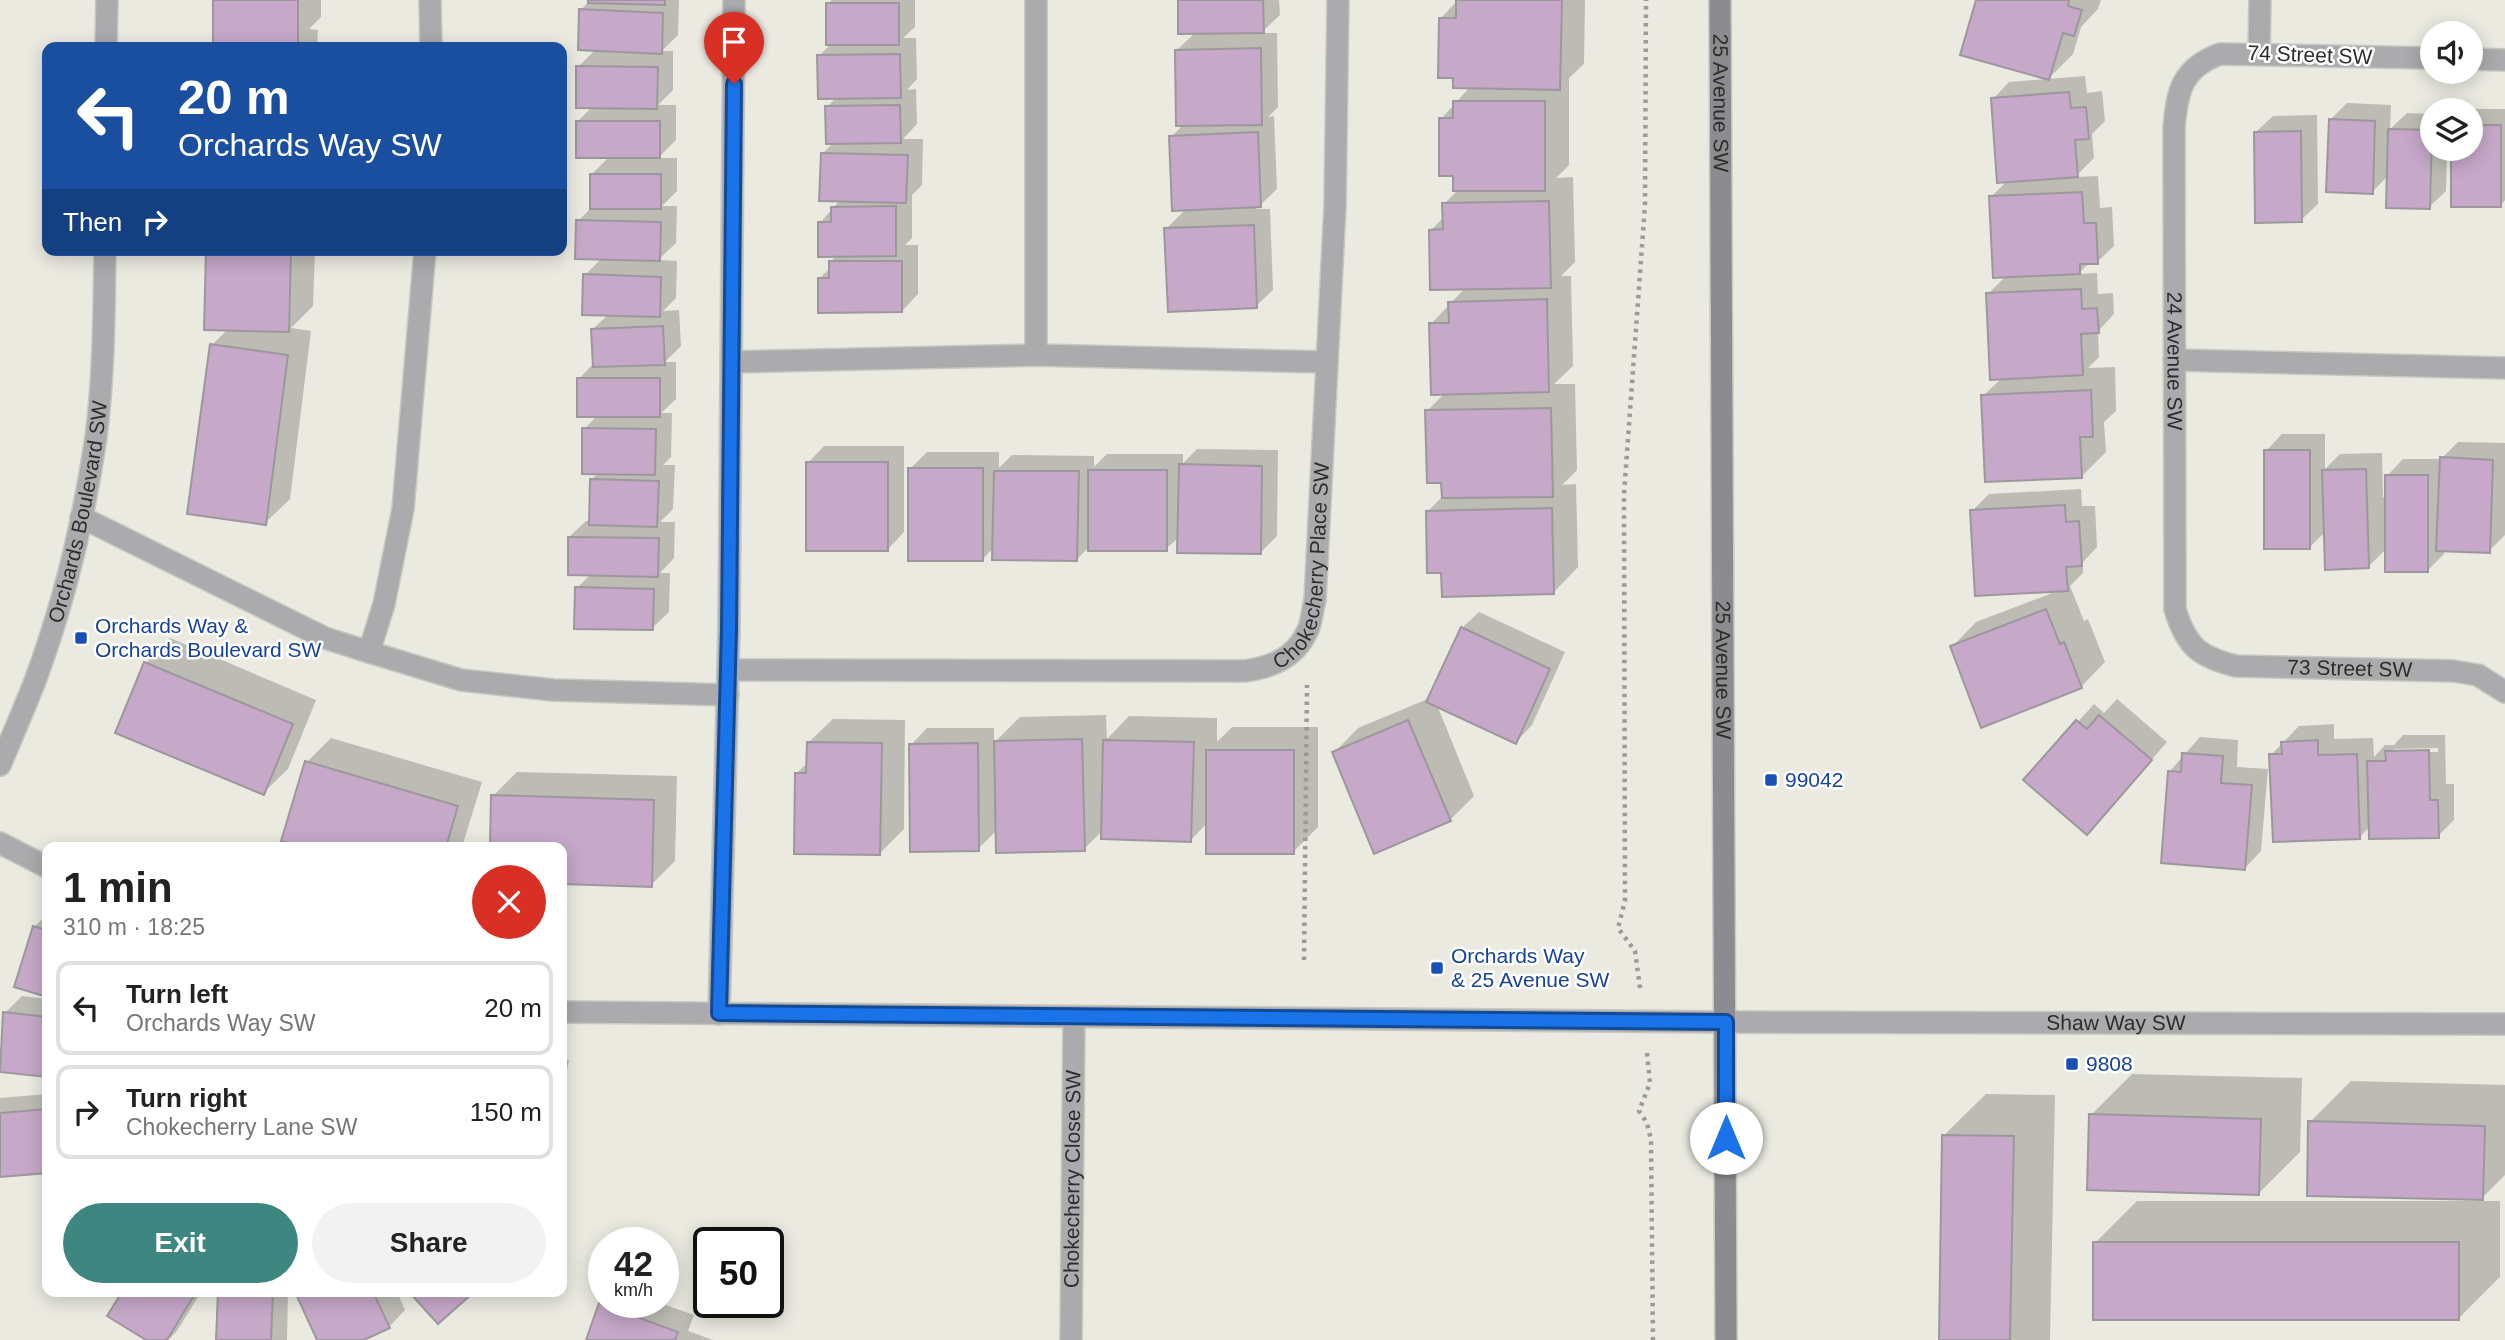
<!DOCTYPE html>
<html lang="en">
<head>
<meta charset="utf-8">
<style>
  body { margin:0; font-family:Helvetica,sans-serif; background:#f2f2f2; color:#222; height:100vh; display:flex; flex-direction:column; font-size:26px; white-space:nowrap }
  * { box-sizing:border-box; margin:0 }
  p { font-size:23px; color:#767676 }
  .icon { flex:none; width:38px; height:38px; fill:none; stroke:currentColor; stroke-width:2; stroke-linecap:round; stroke-linejoin:round }
  .map { position:relative; flex:1; overflow:hidden }
  .panel { position:absolute; left:42px; top:842px; width:525px; height:455px; display:flex; flex-direction:column; background:#fff; border-radius:14px; box-shadow:0 4px 18px #0003 }
  .panel>* { flex:none }
  .guide { position:absolute; left:42px; top:42px; width:525px; height:214px; border-radius:14px; box-shadow:0 4px 18px #0003; background:#1a4fa0; color:#fff; overflow:hidden }
  .buttons { position:absolute; left:2420px; top:21px; display:grid; gap:14px }
  .buttons a { display:grid; place-items:center; width:63px; height:63px; border-radius:50%; background:#fff; box-shadow:0 4px 18px #0003; font-size:35px }
  .speed { position:absolute; left:588px; top:1227px; display:flex; gap:14px; font-size:35px; font-weight:700; text-align:center }
  .speed>* { display:grid; place-content:center; width:91px; height:91px; border-radius:50%; background:#fff; box-shadow:0 4px 18px #0003; line-height:1 }
  .speed small { font-size:18px; font-weight:400 }
  .speed .limit { border:4px solid #111; border-radius:10px; background:#fff; color:#111 }
  .pin { position:absolute; display:grid; place-items:center; width:60px; height:60px; color:#fff; margin:-72px -30px; border-radius:50% 50% 50% 0; rotate:-45deg; box-shadow:0 0 7px #0007 }
  .pin .icon { rotate:45deg }
  .me { position:absolute; width:77px; margin:-38px; rotate:0deg; stroke-linejoin:round; filter:drop-shadow(0 0 5px #0008) }
  .turn { display:flex; align-items:center; gap:24px; height:147px; padding:0 21px; font-size:32px }
  .turn .icon { width:91px; height:91px; stroke-width:2.5 }
  .turn b { display:block; font-size:49px; line-height:60px }
  .then { display:flex; align-items:center; height:66px; padding:0 21px; background:#0003; gap:14px; font-size:26px }
  .round { display:grid; place-items:center; flex:none; width:74px; height:74px; border-radius:37px; background:#f2f2f2 }
  .overview { display:flex; align-items:center; justify-content:space-between; height:119px; padding:0 21px }
  h1 { font-size:42px; font-weight:700; line-height:52px }
  .primary-button { display:flex; gap:14px; margin-top:auto; padding:14px 21px }
  .primary-button a { flex:1; height:80px; border-radius:42px; background:#3e8680; color:#fff; font-size:28px; font-weight:700; line-height:80px; text-align:center }
  .primary-button a+a { background:#f2f2f2; color:#222 }
  ul { padding:0; list-style:none }
  li { display:flex; align-items:center; gap:21px; height:94px; margin:0 14px 10px; padding:0 7px; border:4px solid #e0e0e0; border-radius:14px }
  li div { flex:1 }
  li b { display:block; font-size:26px }
  li em { font-style:normal }
  .map>svg:first-child { display:block }
  .shadow { fill:#0003; fill-rule:evenodd }
  .building { fill:#c6a8c9; stroke:#9d979d; stroke-width:2 }
  .lines { fill:none; stroke-linecap:round; stroke-linejoin:round }
  .service-casing { stroke:#c9c8c0; stroke-width:24 }
  .minor-casing { stroke:#c9c8c0; stroke-width:24 }
  .tertiary-casing { stroke:#c9c8c0; stroke-width:24 }
  .secondary-casing { stroke:#c9c8c0; stroke-width:24 }
  .path { stroke:#9b9a94; stroke-width:4.5; stroke-dasharray:3.5 5; stroke-linecap:butt }
  .service { stroke:#abaaad; stroke-width:21 }
  .minor { stroke:#abaaad; stroke-width:21 }
  .tertiary { stroke:#abaaad; stroke-width:21 }
  .secondary { stroke:#8c8b90; stroke-width:21 }
  .route-casing { stroke:#114b97; stroke-width:18 }
  .route { stroke:#1a73e8; stroke-width:12 }
  .transit-dot { fill:#1a4fb4; stroke:#fff; stroke-width:2.5 }
  .labels { text-anchor:middle; stroke-width:5; stroke-linejoin:round; paint-order:stroke }
  .street-label { font-size:21px; fill:#2e2d2a; stroke:#fff }
  .transit-label { font-size:21px; fill:#164399; stroke:#fff; text-anchor:start }
</style>
</head>
<body>
<div class="map">
<svg width="2505" height="1340" viewBox="0 0 2505 1340">
  <rect width="100%" height="100%" fill="#ebeae1"/>
  <g class="shadow">
    <path d="M215 0H321V17L309 29 318 30 317 47H220L226 42Z"/>
    <path d="M590 0H679L678 35 662 51H673V90L658 105H676V140L658 158H677V191L662 206H677L676 243 658 260 677 261 676 298 663 311 679 310 681 346 665 362H676V399L661 413H672L671 457 663 465H675L673 509 660 522H675L674 558 660 573H670L669 612 652 628 577 588 591 574 569 537 586 521H591L592 479 599 472 584 429 597 416 579 379 594 363 593 329 609 314 585 275 602 258 578 221 592 207V174L610 156 578 121 593 106 578 67 596 49 581 10Z"/>
    <path d="M832 0H915V27L903 38H916L917 79 907 90 916 89 917 124 903 139H923L922 185 912 195V238L905 245H918V294L902 311 819 279 830 268V262L837 255 820 223 840 200 822 154 834 142 827 107 837 97 819 56 832 43 827 4Z"/>
    <path d="M1180 0H1279L1280 15 1261 33H1277L1278 107 1268 117 1274 116 1277 189 1256 209H1270L1273 290 1256 306 1166 229 1186 209 1171 137 1183 125 1177 50 1196 32Z"/>
    <path d="M1458 0H1585L1584 64 1569 78V165L1556 178 1573 177 1575 262 1561 276H1571L1573 366 1554 384H1575L1577 470 1562 485 1576 484 1578 567 1554 592 1442 572 1428 511 1443 496 1442 482 1427 411 1445 393 1431 324 1465 288 1431 230 1444 217V204L1459 189 1441 119 1470 87 1440 19Z"/>
    <path d="M1977 0H2101L2098 9 2081 27 2073 54 2049 78Z"/>
    <path d="M2085 76 2087 93 2102 91 2105 121 2092 134 2094 158 2075 177 2098 176 2100 208 2112 207 2114 246 2097 262H2090L2078 274 2097 273 2098 294 2113 293 2114 314 2098 331 2099 357 2088 368 2115 367 2116 411 2104 422 2106 452 2082 476 1983 396 2002 378 1988 294 2006 276 1991 197 2008 180 1993 99 2009 82Z"/>
    <path d="M2347 103 2391 105 2390 129 2407 113 2432 114V149H2447L2446 191 2429 207 2389 175 2372 192 2330 120Z"/>
    <path d="M2470 109H2505V200L2501 205H2453V149H2471Z"/>
    <path d="M2317 115 2318 204 2301 220 2256 132 2273 116Z"/>
    <path d="M208 250H315L313 306 291 328 311 331 290 499 265 523 212 345 228 329Z"/>
    <path d="M2282 434H2325V469L2340 454 2382 453 2383 497H2387V476L2403 459H2441L2458 442 2505 443V535L2489 551 2444 549V554L2428 570 2387 548 2368 567 2326 531 2309 548 2266 451Z"/>
    <path d="M824 446H904V532L888 549 808 463Z"/>
    <path d="M1197 449 1278 450 1277 536 1260 553 1180 536 1166 549 1090 546 1076 560 994 547 982 560 910 469 927 452H999V468L1012 455 1094 456V467L1107 454H1183V463Z"/>
    <path d="M2081 489 2082 506H2095L2097 547 2083 562V573L2070 586 2084 621 2088 619 2105 662 2081 687 1952 647 1976 622 2060 590 1972 511 1989 494Z"/>
    <path d="M1479 612 1565 652 1532 725 1516 742 1437 705 1474 796 1450 820 1334 753 1358 728 1430 698 1462 628Z"/>
    <path d="M170 638 316 700 288 769 263 793 146 663Z"/>
    <path d="M2117 699 2167 742 2103 816 2026 780 2094 704 2104 713Z"/>
    <path d="M1106 715 1107 739 1129 716 1217 718V742L1232 727H1318V827L1293 852 1207 823 1191 840 1103 830 1084 849 997 830 978 849 911 745 927 728H994V743L1020 717Z"/>
    <path d="M833 719 905 720 904 829 880 853 796 774 808 762V743Z"/>
    <path d="M2334 724V739L2373 738 2374 757 2385 745H2394L2403 735H2445L2446 784H2454V820L2438 836 2370 826 2360 837 2271 755 2299 726ZM2438 748V752L2391 753 2394 749Z"/>
    <path d="M2200 737 2238 740 2237 767 2268 769 2261 851 2245 868 2170 771Z"/>
    <path d="M331 738 482 782 462 847H307V762Z"/>
    <path d="M517 772 677 776 675 861 651 885 562 883V847H491L493 796Z"/>
    <path d="M47 914V995L16 985 34 927Z"/>
    <path d="M22 996 47 999V1075L0 1071 5 1013Z"/>
    <path d="M562 1059 569 1060 562 1096Z"/>
    <path d="M2132 1074 2302 1078 2300 1152 2259 1193 2091 1115Z"/>
    <path d="M2351 1081 2505 1085V1175L2482 1198 2310 1122Z"/>
    <path d="M47 1094V1171L0 1175V1098Z"/>
    <path d="M1986 1094 2055 1095 2050 1340H1941L1944 1135Z"/>
    <path d="M2137 1201H2500V1277L2459 1318 2095 1243Z"/>
    <path d="M47 1221V1234L42 1227Z"/>
    <path d="M124 1292H201L177 1331 168 1340H149L110 1316Z"/>
    <path d="M220 1292H288L287 1340H218Z"/>
    <path d="M297 1292H397L405 1310 389 1327 360 1340H319Z"/>
    <path d="M412 1292H471L438 1321Z"/>
    <path d="M604 1301 657 1302 694 1315 688 1331 713 1340H588Z"/>
  </g>
  <g class="building">
    <rect x="213" y="0" width="85" height="44"/>
    <path d="M588 0H665V5L588 3Z"/>
    <path d="M1178 0H1263L1264 33 1178 34Z"/>
    <path d="M1456 0H1562L1560 90 1453 88V78H1438L1439 18H1456Z"/>
    <path d="M1976 0H2069L2068 6 2082 10 2074 36 2063 33 2049 80 1960 55Z"/>
    <rect x="826" y="3" width="73" height="42"/>
    <path d="M579 9 663 13 662 54 578 50Z"/>
    <path d="M1261 48 1262 125 1176 126 1175 50Z"/>
    <path d="M900 54 901 98 818 99 817 55Z"/>
    <path d="M576 66 658 67 657 109 576 108Z"/>
    <path d="M2069 92 2071 108 2086 107 2089 139 2075 140 2078 177 1997 183 1991 98Z"/>
    <path d="M1453 101H1545V191H1453V176H1439V118H1453Z"/>
    <path d="M900 105 901 143 826 144 825 106Z"/>
    <path d="M2329 119 2375 121 2373 194 2326 192Z"/>
    <rect x="576" y="121" width="84" height="37"/>
    <path d="M2471 125H2501V207H2451V149H2471Z"/>
    <path d="M2388 129 2432 130 2430 209 2386 208Z"/>
    <path d="M2301 131 2302 222 2255 223 2254 132Z"/>
    <path d="M1258 132 1261 207 1172 211 1169 136Z"/>
    <path d="M821 153 908 155 906 203 819 201Z"/>
    <rect x="590" y="174" width="71" height="35"/>
    <path d="M2082 192 2084 223H2096L2098 264H2080V274L1993 278 1989 196Z"/>
    <path d="M1549 201 1551 288 1430 290 1429 230 1443 229 1442 203Z"/>
    <path d="M896 206V256L818 257V222H831V207Z"/>
    <path d="M576 220 661 222 660 261 575 259Z"/>
    <path d="M1254 225 1257 308 1168 312 1164 228Z"/>
    <path d="M206 250H291L289 332 204 330Z"/>
    <path d="M829 261H902V312L818 313V278H829Z"/>
    <path d="M583 274 661 277 660 317 582 315Z"/>
    <path d="M2081 289 2082 309 2097 308 2099 333 2081 334 2083 375 1990 380 1986 293Z"/>
    <path d="M1547 299 1549 392 1431 395 1429 323H1449L1448 302Z"/>
    <path d="M663 326 665 365 593 367 591 329Z"/>
    <path d="M210 344 288 355 266 525 187 514Z"/>
    <rect x="577" y="378" width="83" height="39"/>
    <path d="M2091 390 2093 437H2080L2082 478 1985 482 1981 395Z"/>
    <path d="M1551 408 1553 497 1442 498 1441 483H1427L1425 410Z"/>
    <path d="M582 428 656 429 655 475 582 474Z"/>
    <rect x="2264" y="450" width="46" height="99"/>
    <path d="M2440 457 2493 460 2490 553 2436 551Z"/>
    <rect x="806" y="462" width="82" height="89"/>
    <path d="M1179 464 1262 466 1261 554 1177 553Z"/>
    <rect x="908" y="468" width="75" height="93"/>
    <path d="M2366 469 2369 568 2325 570 2322 470Z"/>
    <rect x="1088" y="470" width="79" height="81"/>
    <path d="M994 471H1079L1077 561 992 560Z"/>
    <rect x="2385" y="475" width="43" height="97"/>
    <path d="M590 479 659 481 657 527 589 525Z"/>
    <path d="M2065 505 2066 522 2079 521 2082 566 2066 567 2068 591 1975 596 1970 510Z"/>
    <path d="M1552 508 1554 594 1442 597 1441 573H1427L1426 511Z"/>
    <path d="M568 537 659 538 658 577 568 575Z"/>
    <path d="M575 587 654 589 653 630 574 629Z"/>
    <path d="M2046 609 2060 644 2064 642 2082 688 1981 728 1950 646Z"/>
    <path d="M1461 627 1550 669 1516 744 1426 702Z"/>
    <path d="M144 662 293 724 264 795 115 733Z"/>
    <path d="M2099 715 2152 760 2087 835 2023 780 2076 720 2087 729Z"/>
    <path d="M1408 720 1451 821 1374 854 1332 752Z"/>
    <path d="M1082 739 1085 851 996 853 994 741Z"/>
    <path d="M1103 740 1194 742 1191 842 1101 839Z"/>
    <path d="M2318 740V755L2357 754 2360 839 2273 842 2269 754H2282L2281 742Z"/>
    <path d="M807 742 882 743 880 855 794 854 795 773H806Z"/>
    <path d="M978 743 979 851 910 852 909 744Z"/>
    <rect x="1206" y="750" width="88" height="104"/>
    <path d="M2429 750 2430 800H2438L2439 838 2369 839 2367 761H2386L2385 751Z"/>
    <path d="M2182 753 2223 756 2221 783 2252 785 2245 870 2161 863 2168 771 2181 772Z"/>
    <path d="M305 761 458 806 446 847H301L281 841Z"/>
    <path d="M491 795 654 800 652 887 562 884V847H490Z"/>
    <path d="M33 926 47 930V997L14 987Z"/>
    <path d="M3 1012 47 1017V1077L0 1072Z"/>
    <path d="M47 1109V1173L0 1177V1113Z"/>
    <path d="M2089 1114 2261 1119 2259 1195 2087 1190Z"/>
    <path d="M2308 1121 2485 1126 2483 1200 2307 1196Z"/>
    <path d="M1942 1135 2014 1136 2010 1340H1939Z"/>
    <rect x="2093" y="1242" width="366" height="78"/>
    <path d="M122 1292H196L167 1340H146L107 1316Z"/>
    <path d="M218 1292H273L271 1340H216Z"/>
    <path d="M295 1292H373L390 1328 364 1340H317Z"/>
    <path d="M409 1292H474L438 1324Z"/>
    <path d="M599 1303 678 1332 675 1340H586Z"/>
  </g>
  <g class="lines">
    <defs>
      <g id="service">
        <path d="M430 0 431 47"/>
        <path d="M1036 0V355"/>
        <path d="M2259 54 2260 0"/>
        <path d="M2174 360 2505 368"/>
        <path d="M731 362 1036 355 1327 362"/>
        <path d="M81 517 325 638 369 652 384 604 403 509 425 250"/>
        <path d="M369 652 461 680 553 690 728 695"/>
      </g>
      <g id="minor">
        <path id="s1" d="M2432 58 2220 54C2182 68 2177 91 2174 128L2175 609C2186 646 2199 657 2236 666L2453 671 2478 675 2505 692"/>
        <path d="M2471 59 2505 60"/>
        <path id="s2" d="M728 670 1245 671C1271 667 1294 659 1307 632 1312 623 1312 610 1315 600L1335 206 1338 0"/>
        <path d="M719 1014 729 629 734 0"/>
        <path id="s3" d="M1071 1340 1074 1017"/>
      </g>
      <g id="tertiary">
        <path d="M106 47 107 0"/>
        <path id="s4" d="M0 765C12 737 24 709 35 681 64 603 84 519 96 437 104 375 104 312 105 250"/>
        <path d="M0 843 47 867"/>
        <path id="s5" d="M562 1012 1725 1022 2505 1024"/>
      </g>
      <g id="secondary">
        <path id="s6" d="M1720 0 1726 1340"/>
      </g>
    </defs>
    <use href="#service" class="service-casing"/>
    <use href="#minor" class="minor-casing"/>
    <use href="#tertiary" class="tertiary-casing"/>
    <use href="#secondary" class="secondary-casing"/>
    <g class="path">
      <path d="M1304 960 1307 685"/>
      <path d="M1640 988 1635 951 1618 928 1625 901 1624 494 1645 205 1646 0"/>
      <path d="M1647 1053 1650 1083 1639 1111 1647 1123 1651 1140 1653 1340"/>
    </g>
    <use href="#service" class="service"/>
    <use href="#minor" class="minor"/>
    <use href="#tertiary" class="tertiary"/>
    <use href="#secondary" class="secondary"/>
  </g>
  <g class="lines">
    <defs>
      <path id="route" d="M734 84 729 629 719 1013 1726 1022V1138"/>
    </defs>
    <use href="#route" class="route-casing"/>
    <use href="#route" class="route"/>
  </g>
  <g class="transit-dot">
    <rect x="74" y="631" width="14" height="14" rx="3.5"/>
    <rect x="1764" y="773" width="14" height="14" rx="3.5"/>
    <rect x="1430" y="961" width="14" height="14" rx="3.5"/>
    <rect x="2065" y="1057" width="14" height="14" rx="3.5"/>
  </g>
  <g class="labels">
    <g class="street-label">
      <text transform="translate(2310 55) rotate(2)" y="7">74 Street SW</text>
      <text dy="7" stroke="none"><textPath href="#s6" startOffset="103">25 Avenue SW</textPath></text>
      <text dy="7" stroke="none"><textPath href="#s1" startOffset="539">24 Avenue SW</textPath></text>
      <text dy="7" stroke="none"><textPath href="#s4" startOffset="266">Orchards Boulevard SW</textPath></text>
      <text dy="7" stroke="none"><textPath href="#s2" startOffset="656">Chokecherry Place SW</textPath></text>
      <text dy="7" stroke="none"><textPath href="#s6" startOffset="670">25 Avenue SW</textPath></text>
      <text dy="7" stroke="none"><textPath href="#s1" startOffset="990">73 Street SW</textPath></text>
      <text dy="7" stroke="none"><textPath href="#s5" startOffset="1554">Shaw Way SW</textPath></text>
      <text dy="7" stroke="none"><textPath href="#s3" startOffset="161">Chokecherry Close SW</textPath></text>
    </g>
    <g class="transit-label">
      <text x="95" y="633">Orchards Way &amp;<tspan x="95" dy="24">Orchards Boulevard SW</tspan></text>
      <text x="1785" y="787">99042</text>
      <text x="1451" y="963">Orchards Way<tspan x="1451" dy="24">&amp; 25 Avenue SW</tspan></text>
      <text x="2086" y="1071">9808</text>
    </g>
  </g>
</svg>
<div class="buttons">
<a><svg class="icon" aria-label="sound" viewBox="0 0 24 24"><path d="M4 9h4l5-4v14l-5-4H4zM17 9q2 3 0 6"/></svg></a>
<a><svg class="icon" aria-label="layers" viewBox="0 0 24 24"><path d="M12 4l9 5-9 5-9-5zM3 14l9 5 9-5"/></svg></a>
</div>
<div class="speed"><div>42<small>km/h</small></div><div class="limit">50</div></div>
<div class="pin" style="left:734px;top:84px;background:#d93025"><svg class="icon" aria-label="arrive" viewBox="0 0 24 24"><path d="M6 21V4h12l-3 4 3 4H6"/></svg></div>
<svg class="me" style="left:1726px;top:1138px" viewBox="-20 -20 40 40"><circle r="19" fill="#fff"/><path d="M0-13L10 11 0 6-10 11z" fill="#1a73e8"/></svg>
<div class="guide">
<div class="turn"><svg class="icon" aria-label="left" viewBox="0 0 24 24"><path d="M17 20v-9H6M10 6l-5 5 5 5"/></svg><div><b>20 m</b>Orchards Way SW</div></div>
<div class="then">Then<svg class="icon" aria-label="right" viewBox="0 0 24 24"><path d="M7 20v-9h11M14 6l5 5-5 5"/></svg></div>
</div>
<section class="panel">
<div class="overview"><div><h1>1 min</h1><p>310 m · 18:25</p></div><a class="round" style="background:#d93025;color:#fff"><svg class="icon" aria-label="close" viewBox="0 0 24 24"><path d="M6 6l12 12M18 6L6 18"/></svg></a></div>
<ul>
<li><svg class="icon" aria-label="left" viewBox="0 0 24 24"><path d="M17 20v-9H6M10 6l-5 5 5 5"/></svg><div><b>Turn left</b><p>Orchards Way SW</p></div><em>20 m</em></li>
<li><svg class="icon" aria-label="right" viewBox="0 0 24 24"><path d="M7 20v-9h11M14 6l5 5-5 5"/></svg><div><b>Turn right</b><p>Chokecherry Lane SW</p></div><em>150 m</em></li>
</ul>
<div class="primary-button"><a>Exit</a><a>Share</a></div>
</section>
</div>
</body>
</html>
